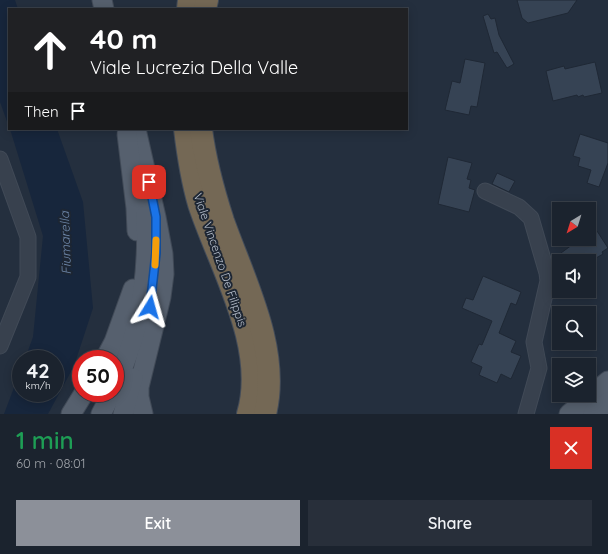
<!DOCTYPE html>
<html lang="en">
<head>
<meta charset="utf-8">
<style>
  body { margin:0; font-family:Quicksand,sans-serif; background:#282f3a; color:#f1f3f6; height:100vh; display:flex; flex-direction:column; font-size:15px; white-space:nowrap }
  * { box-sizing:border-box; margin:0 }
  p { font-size:13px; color:#a0a4aa }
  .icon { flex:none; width:22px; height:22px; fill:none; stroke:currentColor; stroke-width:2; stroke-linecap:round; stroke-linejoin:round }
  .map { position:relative; height:414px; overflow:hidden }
  .details { display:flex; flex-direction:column; background:#1b232e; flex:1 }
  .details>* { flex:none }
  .banner { position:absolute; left:8px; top:8px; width:400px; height:122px; border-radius:0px; box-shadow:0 2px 10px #0003,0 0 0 1px #39404a; background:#202124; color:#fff; overflow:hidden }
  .needle { width:26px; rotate:218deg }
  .controls { position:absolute; left:552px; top:202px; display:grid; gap:8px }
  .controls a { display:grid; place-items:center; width:44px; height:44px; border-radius:0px; background:#1b232e; box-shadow:0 2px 10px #0003,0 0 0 1px #39404a; font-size:20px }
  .speed { position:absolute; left:12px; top:350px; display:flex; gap:8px; font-size:20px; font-weight:700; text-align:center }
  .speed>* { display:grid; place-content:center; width:52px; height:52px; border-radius:50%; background:#1b232e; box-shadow:0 2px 10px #0003,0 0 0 1px #39404a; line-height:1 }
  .speed small { font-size:10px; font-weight:400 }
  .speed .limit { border:6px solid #d22; background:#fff; color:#111 }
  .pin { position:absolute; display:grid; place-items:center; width:34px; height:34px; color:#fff; margin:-17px; border-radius:8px; box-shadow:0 2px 6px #0006 }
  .me { position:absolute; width:44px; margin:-22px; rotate:8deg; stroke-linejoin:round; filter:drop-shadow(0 0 3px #0008) }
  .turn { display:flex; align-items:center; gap:14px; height:84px; padding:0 16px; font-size:18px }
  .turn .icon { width:52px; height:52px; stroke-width:2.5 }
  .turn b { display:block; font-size:28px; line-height:34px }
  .then { display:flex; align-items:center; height:38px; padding:0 16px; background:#0003; gap:8px; font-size:15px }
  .round { display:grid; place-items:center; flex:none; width:42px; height:42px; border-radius:0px; background:#282f3a }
  .summary { display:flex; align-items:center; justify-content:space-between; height:68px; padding:0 16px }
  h1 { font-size:24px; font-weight:600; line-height:30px; color:#1e9e55 }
  .primary-button { display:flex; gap:8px; margin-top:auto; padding:8px 16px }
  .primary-button a { flex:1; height:46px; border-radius:0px; background:#8c9099; color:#fff; font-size:16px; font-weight:600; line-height:46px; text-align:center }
  .primary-button a+a { background:#282f3a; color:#f1f3f6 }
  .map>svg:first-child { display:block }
  .water { fill:#17263c }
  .building { fill:#364354; stroke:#1f2835 }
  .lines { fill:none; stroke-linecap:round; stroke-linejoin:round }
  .minor-casing { stroke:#414a57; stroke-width:17 }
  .major-casing { stroke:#414a57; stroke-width:21 }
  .highway-casing { stroke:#434c59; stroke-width:24 }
  .minor { stroke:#38414e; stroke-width:15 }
  .major { stroke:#56606e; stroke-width:19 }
  .highway { stroke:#746855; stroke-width:22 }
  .route-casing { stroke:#114b97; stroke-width:10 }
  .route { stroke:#1a73e8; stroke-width:7 }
  .slow { stroke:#f59e0b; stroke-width:7 }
  .labels { text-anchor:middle; stroke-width:4; stroke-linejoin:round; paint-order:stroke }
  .street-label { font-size:12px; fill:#b4bcc9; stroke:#1d2633 }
  .water-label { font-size:13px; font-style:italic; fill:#6d86a8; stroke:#1d2633 }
</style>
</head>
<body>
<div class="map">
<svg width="608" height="414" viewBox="0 0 608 414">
  <rect width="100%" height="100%" fill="#242f3e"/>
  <g class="water">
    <path d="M0 0H15L18 9H9V127L0 102Z"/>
    <path d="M10 129H57L83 202 93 308 74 366 48 414H4L21 369V393H55V359H25L33 337 43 236Z"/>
  </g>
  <g class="building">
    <path d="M517 0H577L568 13 528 23 522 18Z"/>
    <path d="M488 14 491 19 495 18 499 35 514 64 507 68 497 52 494 53 483 16Z"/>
    <path d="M465 59 485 63 477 107 471 106 469 115 445 110 452 81 460 83Z"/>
    <path d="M595 62 602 93 584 97 583 95 578 97 577 95 553 101 546 71 564 66 565 69Z"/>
    <path d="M580 134 608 143V163L599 187 587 183 591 170 578 166 580 158 573 156Z"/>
    <path d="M448 157 472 163 467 179 471 180 469 188 475 190 469 212 438 204Z"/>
    <path d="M497 173 515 181 509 192 492 184Z"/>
    <path d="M597 231 608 248 602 252 603 254 591 261H566L561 253 580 239H589V236Z"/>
    <path d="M483 276 521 292 516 305 511 303 499 333 516 341 511 352 521 356 511 379 501 374 497 383 479 375 482 367 471 362 479 344 482 345 492 321 462 308 466 298 473 300Z"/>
  </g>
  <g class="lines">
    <defs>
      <g id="minor">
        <path d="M0 159 28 237V277L0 346"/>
        <path d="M485 191 519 207 531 218 547 273 548 281 534 342 539 368 526 414"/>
      </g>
      <g id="major">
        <path d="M102 0 104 9"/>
        <path d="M136 129 156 217 163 254 164 274 161 297 139 387V397L143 414"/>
        <path d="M127 134 136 208 137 231"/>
        <path d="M105 359 114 342 133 289"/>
        <path d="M115 386C140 333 149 274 146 215"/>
        <path d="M71 414 84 393"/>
        <path d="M101 414 112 393"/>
        <path d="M123 414 133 378"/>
        <path d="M569 414 608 381"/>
        <path d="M593 414 608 402"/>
      </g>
      <g id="highway">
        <path d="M188 9 189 0"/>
        <path d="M205 9 207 0"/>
        <path d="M185 129C188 154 192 180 199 204 220 268 268 346 248 414"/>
        <path d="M201 129C205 161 213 190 223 221 244 280 281 350 265 414"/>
      </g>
    </defs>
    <use href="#minor" class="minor-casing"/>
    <use href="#major" class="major-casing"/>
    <use href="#highway" class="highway-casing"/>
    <use href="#minor" class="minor"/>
    <use href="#major" class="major"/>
    <use href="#highway" class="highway"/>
  </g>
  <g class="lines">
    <defs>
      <path id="route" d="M149 182 156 217V253L150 307"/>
    </defs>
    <use href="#route" class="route-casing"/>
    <use href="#route" class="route"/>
    <path class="slow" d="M155 265 156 240"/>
  </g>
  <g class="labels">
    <g class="street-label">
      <text transform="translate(220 260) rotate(71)" y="4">Viale Vincenzo De Filippis</text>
    </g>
    <g class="water-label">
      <text transform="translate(65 243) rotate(-92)" y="5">Fiumarella</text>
    </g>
  </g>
</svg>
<div class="controls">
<a><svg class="needle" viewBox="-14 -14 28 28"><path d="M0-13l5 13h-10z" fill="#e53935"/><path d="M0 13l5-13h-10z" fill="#a0a4aa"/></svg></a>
<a><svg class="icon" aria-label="sound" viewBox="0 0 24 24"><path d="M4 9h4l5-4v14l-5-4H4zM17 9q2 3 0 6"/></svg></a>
<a><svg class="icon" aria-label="search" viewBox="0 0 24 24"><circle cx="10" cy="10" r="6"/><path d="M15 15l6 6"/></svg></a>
<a><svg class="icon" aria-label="layers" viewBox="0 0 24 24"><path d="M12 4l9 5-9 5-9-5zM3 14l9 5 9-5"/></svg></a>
</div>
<div class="speed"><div>42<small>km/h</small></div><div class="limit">50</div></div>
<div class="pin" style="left:149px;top:182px;background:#d93025"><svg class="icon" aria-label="arrive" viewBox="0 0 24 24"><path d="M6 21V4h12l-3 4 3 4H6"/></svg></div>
<svg class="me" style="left:150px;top:307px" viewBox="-20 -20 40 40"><path d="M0-17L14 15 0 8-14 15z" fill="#1a73e8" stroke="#fff" stroke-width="4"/></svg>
<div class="banner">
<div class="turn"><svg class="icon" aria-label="ahead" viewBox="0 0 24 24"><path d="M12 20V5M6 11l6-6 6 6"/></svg><div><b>40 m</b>Viale Lucrezia Della Valle</div></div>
<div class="then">Then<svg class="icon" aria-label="arrive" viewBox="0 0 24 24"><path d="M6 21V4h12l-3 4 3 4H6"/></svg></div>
</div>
</div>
<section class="details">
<div class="summary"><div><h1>1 min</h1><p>60 m · 08:01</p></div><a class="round" style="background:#d93025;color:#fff"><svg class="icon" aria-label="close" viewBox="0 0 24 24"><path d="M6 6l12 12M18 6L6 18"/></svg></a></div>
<div class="primary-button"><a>Exit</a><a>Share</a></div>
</section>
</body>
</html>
